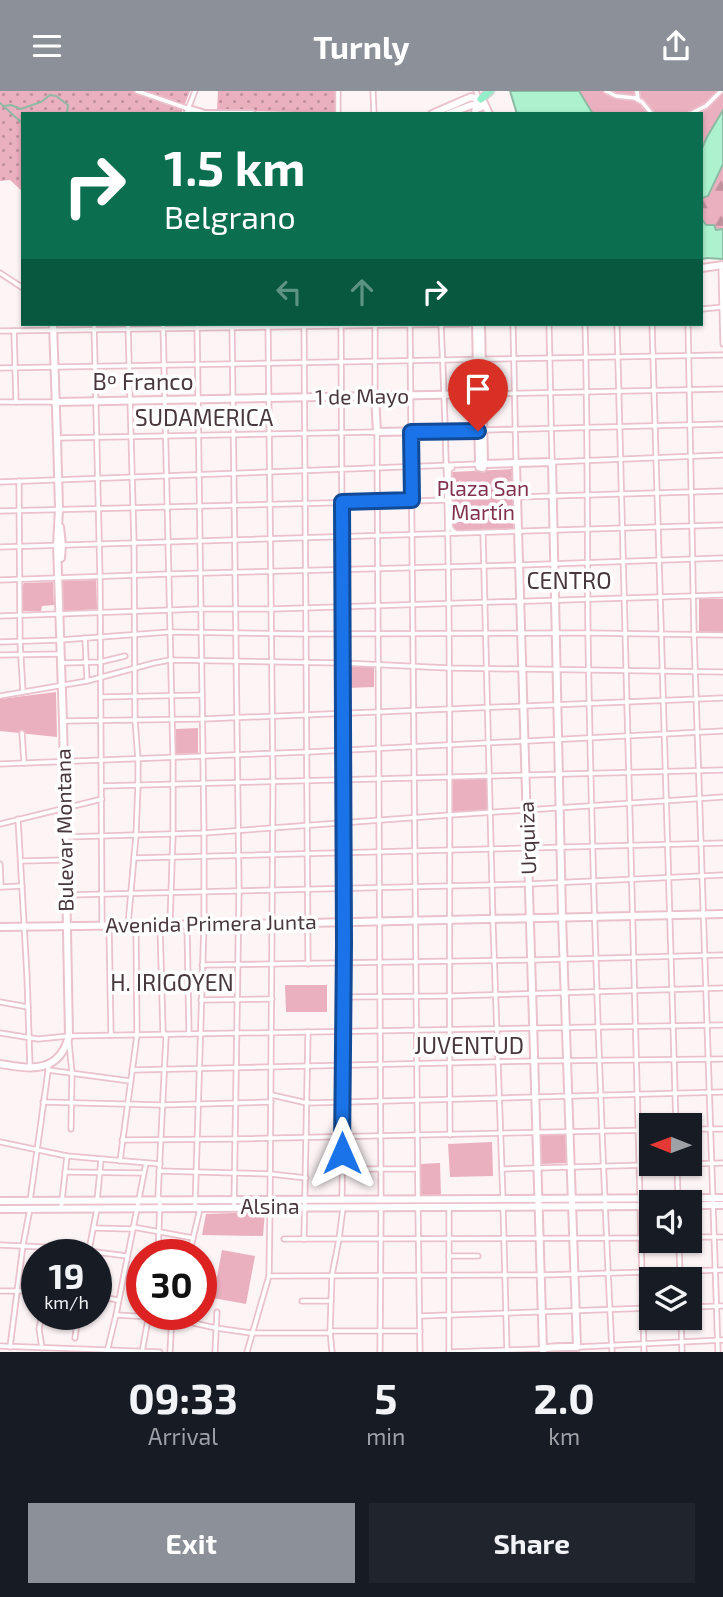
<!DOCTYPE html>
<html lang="en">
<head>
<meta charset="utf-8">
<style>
  body { margin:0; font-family:"Exo 2",sans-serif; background:#20242c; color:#f1f3f6; height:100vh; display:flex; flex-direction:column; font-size:26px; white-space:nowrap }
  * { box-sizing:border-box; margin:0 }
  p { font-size:23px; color:#9ea1a6 }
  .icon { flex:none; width:38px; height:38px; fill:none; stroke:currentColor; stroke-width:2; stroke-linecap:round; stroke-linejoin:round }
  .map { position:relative; height:1261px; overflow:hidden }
  .panel { display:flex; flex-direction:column; background:#171b24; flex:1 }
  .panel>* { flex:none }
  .hud { position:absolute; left:21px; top:21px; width:682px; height:214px; border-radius:0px; box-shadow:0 2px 5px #0004; background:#0b6e4f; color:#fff; overflow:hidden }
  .needle { width:46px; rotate:271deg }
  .tools { position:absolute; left:639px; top:1022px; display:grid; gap:14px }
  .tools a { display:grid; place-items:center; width:63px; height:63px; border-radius:0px; background:#171b24; box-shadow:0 2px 5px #0004; font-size:35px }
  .speed { position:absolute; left:21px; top:1148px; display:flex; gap:14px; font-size:35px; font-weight:700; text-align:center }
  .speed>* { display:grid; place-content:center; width:91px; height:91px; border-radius:50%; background:#171b24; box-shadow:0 2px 5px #0004; line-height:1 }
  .speed small { font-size:18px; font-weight:400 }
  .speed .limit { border:10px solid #d22; background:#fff; color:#111 }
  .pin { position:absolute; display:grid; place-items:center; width:60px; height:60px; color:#fff; margin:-72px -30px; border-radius:50% 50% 50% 0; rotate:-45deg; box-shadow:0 0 7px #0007 }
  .pin .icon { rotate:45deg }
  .me { position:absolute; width:77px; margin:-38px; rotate:0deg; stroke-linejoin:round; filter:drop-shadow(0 0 5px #0008) }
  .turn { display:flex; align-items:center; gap:24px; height:147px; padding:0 28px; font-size:32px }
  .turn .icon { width:91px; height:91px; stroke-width:2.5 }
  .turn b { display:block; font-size:49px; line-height:60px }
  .lanes { display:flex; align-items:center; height:66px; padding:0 28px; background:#0003; justify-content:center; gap:35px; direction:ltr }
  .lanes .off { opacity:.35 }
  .eta { display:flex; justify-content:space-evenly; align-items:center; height:119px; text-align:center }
  .eta b { font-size:42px; font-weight:700; line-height:49px }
  .button { display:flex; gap:14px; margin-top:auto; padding:14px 28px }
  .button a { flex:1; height:80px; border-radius:0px; background:#8c9099; color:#fff; font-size:28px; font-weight:700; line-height:80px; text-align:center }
  .button a+a { background:#20242c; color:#f1f3f6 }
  header { display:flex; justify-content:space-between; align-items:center; height:91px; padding:0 28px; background:#8c9099; color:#fff; font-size:32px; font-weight:700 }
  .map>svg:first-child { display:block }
  .grass { fill:url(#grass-dots) }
  .forest { fill:url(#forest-firs) }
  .park { fill:#ebb0c0 }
  .water { fill:#acf2cf; stroke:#8ebaa3; stroke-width:2 }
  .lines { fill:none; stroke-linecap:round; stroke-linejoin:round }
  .stream { stroke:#8ebaa3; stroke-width:2 }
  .street-casing { stroke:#ebc1cc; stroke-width:7 }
  .secondary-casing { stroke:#ebc1cc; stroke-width:10 }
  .primary-casing { stroke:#d7d3d4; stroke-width:10 }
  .street { stroke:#fff; stroke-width:3.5 }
  .secondary { stroke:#fff; stroke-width:6 }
  .primary { stroke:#91eec9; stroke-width:7 }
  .route-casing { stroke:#114b97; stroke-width:18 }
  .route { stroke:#1a73e8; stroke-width:12 }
  .labels { text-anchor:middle; stroke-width:7; stroke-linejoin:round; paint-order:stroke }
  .street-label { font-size:21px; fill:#48373c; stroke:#fff }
  .park-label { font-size:21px; fill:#81304d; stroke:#fff }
  .neighbourhood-label { font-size:23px; fill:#48373c; stroke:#fff }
</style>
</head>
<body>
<header><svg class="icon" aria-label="menu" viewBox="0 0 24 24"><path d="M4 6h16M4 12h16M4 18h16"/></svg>Turnly<svg class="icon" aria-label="share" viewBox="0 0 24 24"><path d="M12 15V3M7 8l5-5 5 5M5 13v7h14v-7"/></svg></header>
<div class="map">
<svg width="723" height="1261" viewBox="0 0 723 1261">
  <defs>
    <pattern id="grass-dots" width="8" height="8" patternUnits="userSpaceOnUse" patternTransform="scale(1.75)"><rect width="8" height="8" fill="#ebb0c0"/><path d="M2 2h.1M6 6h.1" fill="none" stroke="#c0909d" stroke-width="1.8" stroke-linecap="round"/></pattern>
    <pattern id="forest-firs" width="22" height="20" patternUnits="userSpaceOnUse" patternTransform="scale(1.75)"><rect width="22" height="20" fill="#ebb0c0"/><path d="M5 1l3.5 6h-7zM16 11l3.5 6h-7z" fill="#c0909d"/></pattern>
  </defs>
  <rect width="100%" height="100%" fill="#fdf4f6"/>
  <g class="grass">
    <path d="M0 0H190L181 23H23V101L10 89 0 90Z"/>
    <path d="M218 0H336V22L217 19Z"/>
  </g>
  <path class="forest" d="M723 71V138C700 139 702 125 702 107H705L711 100Z"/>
  <g class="park">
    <path d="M579 0H723V19L707 46 702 57V23H593Z"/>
    <path d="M513 378 515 439 453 440 452 381Z"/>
    <path d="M96 489 97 518 65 520 62 518 63 490Z"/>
    <path d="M53 491 54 514 42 515 41 520H23V494L24 492Z"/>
    <rect x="699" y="508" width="24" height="33"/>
    <path d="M346 575 374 576V596L346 597Z"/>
    <path d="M56 601 57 646 0 640V608Z"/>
    <path d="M198 637V662L176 663V638Z"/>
    <path d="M488 686V720L451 722V688Z"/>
    <path d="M285 894H327V921H286Z"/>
    <path d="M565 1042 567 1045V1072L541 1073 540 1044Z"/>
    <path d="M492 1051 493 1085 450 1086 448 1053Z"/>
    <path d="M440 1072 441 1105H421L420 1073Z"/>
    <path d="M265 1121 263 1145 202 1144 206 1123Z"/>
    <path d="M222 1159 255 1165 246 1213 213 1207Z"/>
  </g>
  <g class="water">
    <path d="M510 0H579L593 23H517Z"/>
    <path d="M723 19V73L708 105 702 107V57L707 46Z"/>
    <path d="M702 128 706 134H714L716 139 723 138V168L707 167 702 168Z"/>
  </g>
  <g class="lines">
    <g class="stream">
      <path d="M0 12 23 33"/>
      <path d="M3 15 11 14 21 18 41 11 50 4 56 5 68 14 67 23"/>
    </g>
    <defs>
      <g id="street">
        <path d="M137 0 189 18"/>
        <path d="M338 0V23"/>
        <path d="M373 0 374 23"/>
        <path d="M476 0 479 8"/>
        <path d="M606 0 616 5 635 7"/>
        <path d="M637 0 638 9"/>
        <path d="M635 7 642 11 652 23"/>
        <path d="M186 23 195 0"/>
        <path d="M690 23 706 15 721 0"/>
        <path d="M721 175 723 253"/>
        <path d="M0 182 23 197"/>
        <path d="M702 218 723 216"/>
        <path d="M94 233 100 486 102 835"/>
        <path d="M163 233 173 666V743L170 832"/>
        <path d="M232 233 239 799 234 1116"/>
        <path d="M268 233 273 692 270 1109"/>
        <path d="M304 233 308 873"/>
        <path d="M341 233 344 872 342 1110"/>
        <path d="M410 233 418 1109"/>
        <path d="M441 233C454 503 448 773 450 1044"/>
        <path d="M513 233 516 371"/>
        <path d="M549 233 552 371 723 364"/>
        <path d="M585 233C588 337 587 441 588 546 592 784 600 1023 612 1261"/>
        <path d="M617 233 644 1261"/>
        <path d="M652 233 676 1034"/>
        <path d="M688 233 694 544 718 1261"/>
        <path d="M375 235V304"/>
        <path d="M0 240 468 233"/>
        <path d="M14 240 16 311"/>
        <path d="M0 277 723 264"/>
        <path d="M483 303 723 298"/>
        <path d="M0 311H54"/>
        <path d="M484 339 723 333"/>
        <path d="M57 347 377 341 381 1108"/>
        <path d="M452 377 449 378 450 433 451 438 456 442"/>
        <path d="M19 390 20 550 23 601"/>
        <path d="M0 391 479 373"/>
        <path d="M518 406 723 400"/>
        <path d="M0 420 450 409"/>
        <path d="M483 443 493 833 503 1109"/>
        <path d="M0 456 723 434"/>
        <path d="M0 489 168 483 520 474 723 467"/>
        <path d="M0 525 200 518H272L723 504"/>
        <path d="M85 547 87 590"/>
        <path d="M0 551 60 549 169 541 307 543 588 542 723 544"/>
        <path d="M0 564 60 563"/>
        <path d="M61 572 100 571 125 565"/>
        <path d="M0 605 87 590 154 572 170 569 343 572 449 577 723 581"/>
        <path d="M101 606 202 604"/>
        <path d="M64 630 202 628 723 607"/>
        <path d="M22 642 24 672"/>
        <path d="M0 673 308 661 723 640"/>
        <path d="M102 695C309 690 516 685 723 679"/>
        <path d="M18 728 27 885 30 977"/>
        <path d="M0 733 102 708"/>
        <path d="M65 746 204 742 450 724 723 706"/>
        <path d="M134 767 723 752"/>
        <path d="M21 770 64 769"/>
        <path d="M0 773 1 796"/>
        <path d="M2 796 22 795"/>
        <path d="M66 804 529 793 723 784"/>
        <path d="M128 834 136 744 138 694V668L135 629 134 453 128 233"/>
        <path d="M187 834 189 943"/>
        <path d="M109 835 111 944"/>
        <path d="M202 874 532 869 723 864"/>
        <path d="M344 906 450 905 723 897"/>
        <path d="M201 909 272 908"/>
        <path d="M0 911 28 916"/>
        <path d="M0 942 38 948 69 945 723 934"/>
        <path d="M69 951 72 982 71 1038"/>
        <path d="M48 979 130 990"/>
        <path d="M132 979 535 970 723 968"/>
        <path d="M272 1004 307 1012 723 1001"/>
        <path d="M43 1011 162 1014 271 1011"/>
        <path d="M690 1038H723"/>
        <path d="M122 1049 235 1048 651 1039"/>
        <path d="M0 1051 67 1065 160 1073"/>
        <path d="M120 1070 137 944 136 835"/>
        <path d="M677 1073 678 1111"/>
        <path d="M690 1073 723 1072"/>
        <path d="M342 1078H417"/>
        <path d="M502 1078 685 1073"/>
        <path d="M159 1080 271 1083 306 1087"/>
        <path d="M65 1081 143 1082"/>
        <path d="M30 1110 49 973"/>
        <path d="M97 1110 101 1069"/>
        <path d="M503 1116 507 1261"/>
        <path d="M195 1117 204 833V742L197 233"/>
        <path d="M418 1117 420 1261"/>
        <path d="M61 1118 67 1065"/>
        <path d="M133 1136 193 1147"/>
        <path d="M94 1137 133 1138"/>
        <path d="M690 1146H723"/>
        <path d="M284 1148 651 1147"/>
        <path d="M304 1148 308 941"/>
        <path d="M679 1150 680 1188"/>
        <path d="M0 1154 64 1157 127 1165"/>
        <path d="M88 1164 97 1118"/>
        <path d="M158 1164 160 1109 158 1105 166 946 163 941 160 834"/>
        <path d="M189 1164 200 1118"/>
        <path d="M449 1165H478"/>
        <path d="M269 1185 541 1184 723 1179"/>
        <path d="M0 1200H37"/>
        <path d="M96 1205 118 1209"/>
        <path d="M302 1210H331"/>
        <path d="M690 1216 723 1215"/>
        <path d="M116 1224 171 1227 216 1237 251 1242H329"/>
        <path d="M420 1225 651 1217"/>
        <path d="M681 1227 682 1261"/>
        <path d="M330 1240H420"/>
        <path d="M75 1247 78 1223"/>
        <path d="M0 1255 160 1261"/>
        <path d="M10 1256 23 1154 30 1118"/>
        <path d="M578 1256 723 1249"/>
        <path d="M42 1257 39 1238 42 1223"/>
        <path d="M107 1261 116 1224 146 1072"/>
        <path d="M142 1261 149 1223"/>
        <path d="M170 1261 172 1223"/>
        <path d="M215 1261 217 1221"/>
        <path d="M247 1261 269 1185 270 1117"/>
        <path d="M332 1261 330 1240 332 1184 339 1148 343 1117"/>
        <path d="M380 1261 381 1116"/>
        <path d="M449 1261V1117"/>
        <path d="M449 1261 542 1258"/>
      </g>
      <g id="secondary">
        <path d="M484 12 489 23"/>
        <path d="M189 18 205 23"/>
        <path d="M206 23H252"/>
        <path d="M432 23 471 6 478 8"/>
        <path d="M448 23 472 14 476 15"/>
        <path d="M475 23 477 9 479 8 482 9 483 15 479 17 476 16"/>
        <path d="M702 177 723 174"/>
        <path d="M476 233 479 372"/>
        <path d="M481 233 484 372"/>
        <path d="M375 305 377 341 484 339"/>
        <path d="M55 311 483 303"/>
        <path d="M480 371 484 373 483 377 479 376Z"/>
        <path d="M484 373 552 371 562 825 577 1256C567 1256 550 1255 543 1258"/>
        <path d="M516 373 543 1259"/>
        <path d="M60 436 62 454 61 467"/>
        <path d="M0 836 308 832 723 823"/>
        <path d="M0 973C31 978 59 983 69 945L63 630 57 454 59 418 57 347 53 233"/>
        <path d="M0 1110 723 1107"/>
        <path d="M690 1114H723"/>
        <path d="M0 1118 651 1115"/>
      </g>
      <path id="primary" d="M481 8 490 0"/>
    </defs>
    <use href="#street" class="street-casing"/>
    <use href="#secondary" class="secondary-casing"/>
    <use href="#primary" class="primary-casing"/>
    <use href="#street" class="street"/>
    <use href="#secondary" class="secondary"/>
    <use href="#primary" class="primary"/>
  </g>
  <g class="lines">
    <defs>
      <path id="route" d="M342 1062 344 852 342 411 412 409 411 341 478 340"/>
    </defs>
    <use href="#route" class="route-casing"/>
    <use href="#route" class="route"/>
  </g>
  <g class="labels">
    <g class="street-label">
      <text transform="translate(362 306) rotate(-1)" y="7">1 de Mayo</text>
      <text transform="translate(65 739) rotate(-91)" y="7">Bulevar Montana</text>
      <text transform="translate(528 747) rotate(-92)" y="7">Urquiza</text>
      <text transform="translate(211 833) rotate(-1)" y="7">Avenida Primera Junta</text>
      <text x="270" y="1123">Alsina</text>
    </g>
    <g class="park-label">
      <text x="483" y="405">Plaza San<tspan x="483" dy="24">Martín</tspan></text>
    </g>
    <g class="neighbourhood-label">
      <text x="143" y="299">Bº Franco</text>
      <text x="204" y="335">SUDAMERICA</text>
      <text x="569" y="498">CENTRO</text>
      <text x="172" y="900">H. IRIGOYEN</text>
      <text x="469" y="963">JUVENTUD</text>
    </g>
  </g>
</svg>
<div class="tools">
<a><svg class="needle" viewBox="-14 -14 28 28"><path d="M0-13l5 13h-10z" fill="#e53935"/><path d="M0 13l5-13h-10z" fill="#9ea1a6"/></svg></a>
<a><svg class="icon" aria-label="sound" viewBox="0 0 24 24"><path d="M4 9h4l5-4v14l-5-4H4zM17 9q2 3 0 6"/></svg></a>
<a><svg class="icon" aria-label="layers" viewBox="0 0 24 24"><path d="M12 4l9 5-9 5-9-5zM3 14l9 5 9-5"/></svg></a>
</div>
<div class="speed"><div>19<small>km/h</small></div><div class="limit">30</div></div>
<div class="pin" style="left:478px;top:340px;background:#d93025"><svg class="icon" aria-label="arrive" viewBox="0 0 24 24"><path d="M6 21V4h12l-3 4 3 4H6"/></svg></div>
<svg class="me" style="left:342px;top:1062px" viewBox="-20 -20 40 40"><path d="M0-17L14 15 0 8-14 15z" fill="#1a73e8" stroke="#fff" stroke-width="4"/></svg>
<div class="hud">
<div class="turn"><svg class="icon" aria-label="right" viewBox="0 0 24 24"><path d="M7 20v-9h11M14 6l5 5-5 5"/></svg><div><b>1.5 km</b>Belgrano</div></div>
<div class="lanes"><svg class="icon off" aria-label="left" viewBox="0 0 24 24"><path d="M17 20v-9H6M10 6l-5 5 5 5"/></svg><svg class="icon off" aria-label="ahead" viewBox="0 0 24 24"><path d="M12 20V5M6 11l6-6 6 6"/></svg><svg class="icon" aria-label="right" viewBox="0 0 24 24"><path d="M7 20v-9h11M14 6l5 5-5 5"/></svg></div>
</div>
</div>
<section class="panel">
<div class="eta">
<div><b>09:33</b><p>Arrival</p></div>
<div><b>5</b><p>min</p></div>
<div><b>2.0</b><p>km</p></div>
</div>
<div class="button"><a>Exit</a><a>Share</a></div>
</section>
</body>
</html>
